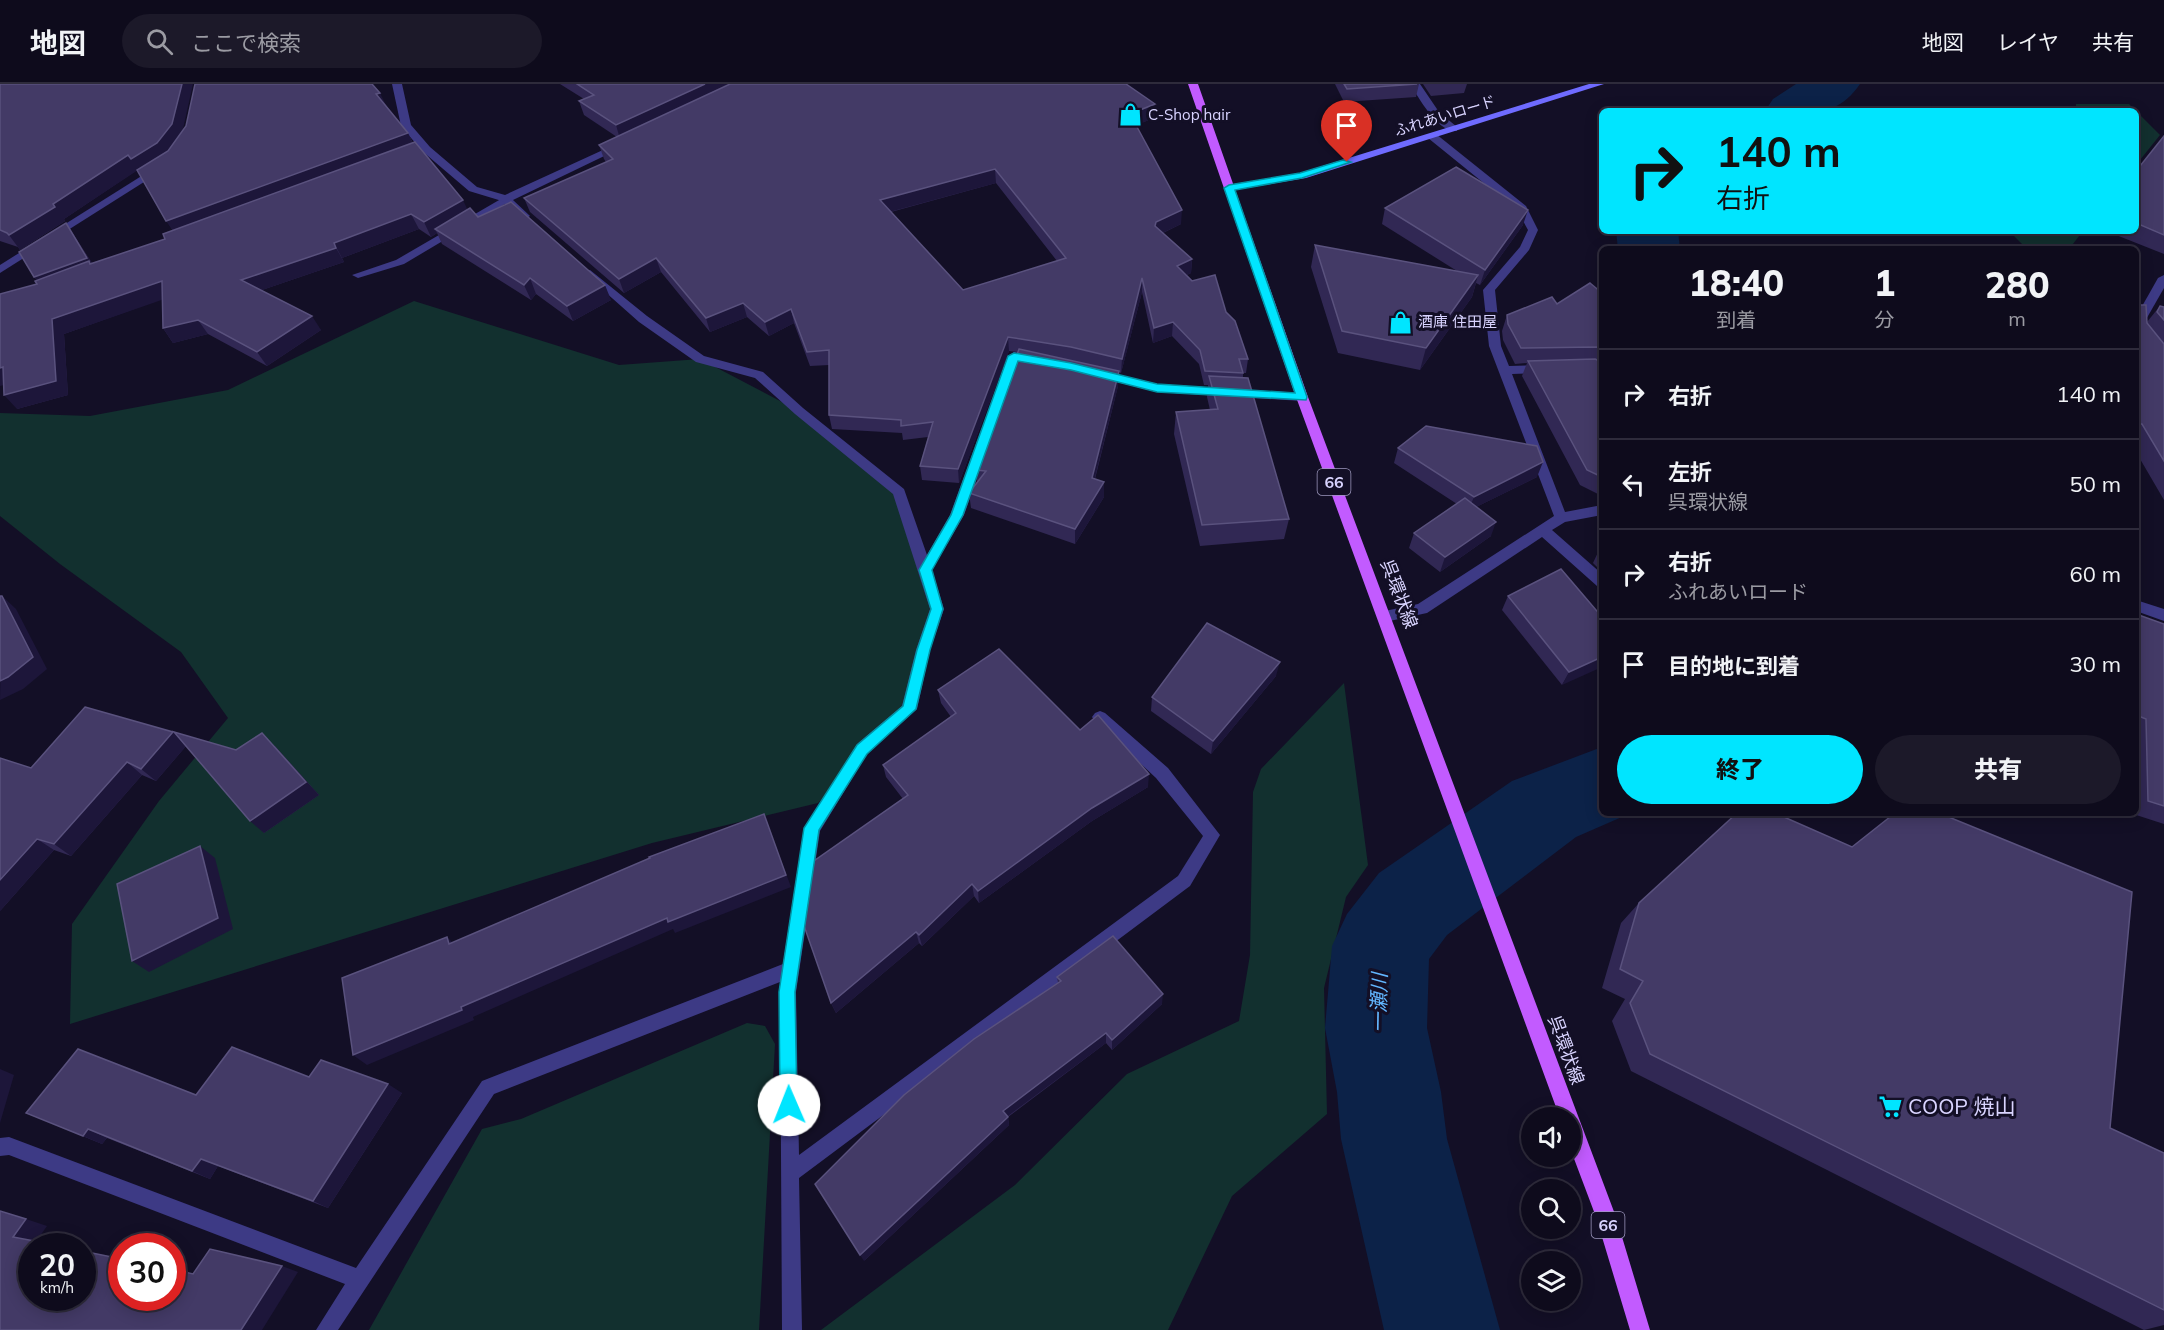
<!DOCTYPE html>
<html lang="ja">
<head>
<meta charset="utf-8">
<style>
  body { margin:0; font-family:Mulish,"Noto Sans JP",sans-serif; background:#1c1929; color:#f1f3f6; height:100vh; display:flex; flex-direction:column; font-size:22px; white-space:nowrap }
  * { box-sizing:border-box; margin:0 }
  p { font-size:20px; color:#9b9ba3 }
  .icon { flex:none; width:33px; height:33px; fill:none; stroke:currentColor; stroke-width:2; stroke-linecap:round; stroke-linejoin:round }
  .map { position:relative; flex:1; overflow:hidden }
  .sheet { position:absolute; left:1599px; top:162px; width:540px; height:570px; display:flex; flex-direction:column; background:#0e0b1c; border-radius:9px; box-shadow:0 3px 15px #0003,0 0 0 2px #2e2b3b }
  .sheet>* { flex:none }
  .hud { position:absolute; left:1599px; top:24px; width:540px; height:126px; border-radius:9px; box-shadow:0 3px 15px #0003,0 0 0 2px #2e2b3b; background:#00e5ff; color:#111; overflow:hidden }
  .controls { position:absolute; left:1521px; top:1023px; display:grid; gap:12px }
  .controls a { display:grid; place-items:center; width:60px; height:60px; border-radius:50%; background:#0e0b1c; box-shadow:0 3px 15px #0003,0 0 0 2px #2e2b3b; font-size:30px }
  .speed { position:absolute; left:18px; top:1149px; display:flex; gap:12px; font-size:30px; font-weight:700; text-align:center }
  .speed>* { display:grid; place-content:center; width:78px; height:78px; border-radius:50%; background:#0e0b1c; box-shadow:0 3px 15px #0003,0 0 0 2px #2e2b3b; line-height:1 }
  .speed small { font-size:15px; font-weight:400 }
  .speed .limit { border:9px solid #d22; background:#fff; color:#111 }
  .pin { position:absolute; display:grid; place-items:center; width:51px; height:51px; color:#fff; margin:-62px -26px; border-radius:50% 50% 50% 0; rotate:-45deg; box-shadow:0 0 6px #0007 }
  .pin .icon { rotate:45deg }
  .me { position:absolute; width:66px; margin:-33px; rotate:359deg; stroke-linejoin:round; filter:drop-shadow(0 0 4px #0008) }
  .turn { display:flex; align-items:center; gap:21px; height:126px; padding:0 18px; font-size:27px }
  .turn .icon { width:78px; height:78px; stroke-width:2.5 }
  .turn b { display:block; font-size:42px; line-height:51px }
  .eta { display:flex; justify-content:space-evenly; align-items:center; height:102px; text-align:center }
  .eta b { font-size:36px; font-weight:800; line-height:42px }
  .cta { display:flex; gap:12px; margin-top:auto; padding:12px 18px }
  .cta a { flex:1; height:69px; border-radius:36px; background:#00e5ff; color:#111; font-size:24px; font-weight:800; line-height:69px; text-align:center }
  .cta a+a { background:#1c1929; color:#f1f3f6 }
  ul { padding:0; list-style:none }
  li { display:flex; align-items:center; gap:18px; height:90px; padding:0 18px; border-top:2px solid #2e2b3b }
  li div { flex:1 }
  li b { display:block; font-size:22px }
  li em { font-style:normal }
  header { display:flex; align-items:center; gap:36px; box-sizing:border-box; height:84px; padding:0 30px; background:#0e0b1c; border-bottom:2px solid #2e2b3b }
  header strong { font-size:28px }
  nav { display:flex; gap:33px; margin-inline-start:auto; font-size:21px }
  .search { width:420px; height:54px; background:#1c1929; display:flex; align-items:center; gap:15px; box-sizing:border-box; padding:0 21px; border-radius:33px; color:#9b9ba3; font-size:22px }
  .map>svg:first-child { display:block }
  .green { fill:#12302f }
  .lines { fill:none; stroke-linecap:round; stroke-linejoin:round }
  .river { fill:#0c2248; fill-rule:evenodd }
  .lane { fill:#3d3a85; fill-rule:evenodd }
  .street { fill:#3d3a85; fill-rule:evenodd }
  .secondary { fill:#6f6bff; fill-rule:evenodd }
  .primary { fill:#c25bff; fill-rule:evenodd }
  .wall { fill:#312854; fill-rule:evenodd }
  .shaded-wall { fill:#1d163a }
  .building { fill:#433a66; stroke:#5a527e; stroke-width:1.5; fill-rule:evenodd }
  .route { fill:#00e5ff; stroke:#0095a6; stroke-width:1.5 }
  .labels { text-anchor:middle; stroke-width:6; stroke-linejoin:round; paint-order:stroke }
  .far-poi-label { font-size:15px; fill:#d9d4ff; stroke:#130f26; text-anchor:start }
  .far-street-label { font-size:15px; fill:#d9d4ff; stroke:#130f26 }
  .shield { fill:#130f26; stroke:#9e99be; stroke-width:1.5 }
  .shield-label { font-size:16px; font-weight:bold; fill:#d9d4ff }
  .street-label { font-size:18px; fill:#d9d4ff; stroke:#130f26 }
  .water-label { font-size:20px; font-style:italic; fill:#62b6ff; stroke:#130f26 }
  .near-poi-label { font-size:21px; fill:#d9d4ff; stroke:#130f26; text-anchor:start }
</style>
</head>
<body>
<header>
<strong>地図</strong>
<div class="search"><svg class="icon" aria-label="search" viewBox="0 0 24 24"><circle cx="10" cy="10" r="6"/><path d="M15 15l6 6"/></svg>ここで検索</div>
<nav><a>地図</a><a>レイヤ</a><a>共有</a></nav>
</header>
<div class="map">
<svg width="2164" height="1246" viewBox="0 0 2164 1246">
  <rect width="100%" height="100%" fill="#130f26"/>
  <g class="green">
    <path d="M2076 20H2129L2136 27H2076Z"/>
    <path d="M2136 27 2160 51 2136 81Z"/>
    <path d="M2009 147H2083L2069 165H2027Z"/>
    <path d="M414 217 619 281 700 275 799 327 899 408 937 525 909 625 818 719 652 759 70 940 72 840 159 717 228 634 181 568 60 480 0 432V329L90 332 228 306Z"/>
    <path d="M1344 599 1368 781 1346 813 1324 904 1327 1030 1232 1112 1168 1246H821L1015 1101 1127 990 1239 937 1250 871 1253 708 1261 685Z"/>
    <path d="M747 939 765 942 775 960 759 1246H369L482 1045 521 1035Z"/>
  </g>
  <g class="lines">
    <g class="river">
      <path d="M1796 0H1860C1835 37 1805 27 1765 27L1773 15Z"/>
      <path d="M1616 147H1678L1680 165H1618Z"/>
      <path d="M1602 663V729H1631L1576 753 1447 851 1429 875 1427 944 1441 1008 1447 1055 1500 1246H1384L1341 1055 1337 1008 1325 944 1332 862 1347 830 1379 789 1512 697Z"/>
    </g>
    <path class="lane" d="M506 112 511 115 510 117 404 180 358 194 352 191 396 176Z"/>
    <g class="street">
      <path d="M392 0H402L411 41 430 63 477 103 505 111 616 60 625 62 513 116 530 132 525 135 521 134 502 117 469 107 422 67 401 42Z"/>
      <path d="M1410 0H1420L1439 28 1457 43V47C1438 49 1419 14 1410 0Z"/>
      <path d="M1428 50H1436L1526 122 1538 146 1529 166 1495 206 1501 262 1509 282 1543 281 1549 285 1543 289 1512 290 1565 428 1602 421V431L1565 438 1552 446 1602 490V503L1597 502 1542 453 1427 529 1385 538 1380 536 1378 532 1380 528 1418 520 1554 432 1489 262 1483 206 1520 163 1528 146 1517 126 1428 54Z"/>
      <path d="M159 81 164 84 163 86 0 189V181Z"/>
      <path d="M590 186 647 232 704 272 763 288 803 324 904 405 927 471 950 431 1008 272 1014 268 1039 273 1041 276 1035 280 1018 277 964 431 932 486 944 525 930 566 917 625 867 670 820 747 796 908 799 1071 1178 792 1203 752 1156 694 1095 637 1092 633 1095 629 1100 627 1105 629 1168 684 1220 751 1190 802 799 1094 802 1246H782L780 898 494 1010 338 1246H316L345 1200 9 1071 0 1072V1054L9 1053 356 1184 482 997 783 880 804 745 857 660 902 622 916 566 930 525 893 410 795 330 755 294 696 278 639 238 586 191 584 189Z"/>
      <path d="M2164 191V204L2140 246 2136 247V233L2158 194Z"/>
      <path d="M1100 286 1157 300 1302 309 1308 313 1302 317 1157 308 1096 293V287Z"/>
      <path d="M2136 516 2164 525V537L2136 527Z"/>
    </g>
    <path class="secondary" d="M1589 0H1604L1306 94 1229 107 1224 104 1229 101 1300 89Z"/>
    <path class="primary" d="M1188 0H1198L1308 313 1616 1133 1650 1246H1630L1596 1133 1570 1064V1034H1560L1296 313Z"/>
  </g>
  <g class="wall">
    <path d="M0 0 183 47 387 23 408 49 413 59 467 126 611 216 573 237 536 210 531 216 442 160 437 149 431 153 419 145 342 174 344 178 262 206 321 246 267 282 208 250 173 259 163 244 162 215 64 250 68 311 17 325 37 200V196L34 193 66 139 92 179 165 155 173 147 137 86 64 135 65 137 20 166 18 163 0 157Z"/>
    <path d="M560 0H1126L1154 34 1136 41 1181 140 1163 149 1192 175 1191 189 1187 191 1226 228 1248 275 1246 289H1243V294L1289 435 1284 455 1200 462 1174 350 1176 328 1210 326 1207 313 1208 301H1204L1199 280 1172 252 1153 259 1142 208 1121 289 1119 288 1118 302 1095 395 1104 413 1075 460 971 424 969 409 977 399 976 386 1017 268 1009 267 959 399 922 396 920 382 928 353 903 356 902 349 832 345 829 331V281L810 282 794 239 769 252 747 233 710 248 661 188 624 209 530 128 524 114 606 78 604 75 599 61 617 53 584 31 579 17 584 15ZM996 99 1057 177 963 206 891 128Z"/>
    <path d="M1335 0H1419L1416 13 1344 18Z"/>
    <path d="M1423 0H1467L1464 9 1431 12Z"/>
    <path d="M2164 52V170L2106 147H2136V87Z"/>
    <path d="M1385 124 1523 141 1480 201 1476 199 1472 213 1420 286 1338 269 1311 183 1315 161 1457 187 1382 140Z"/>
    <path d="M1602 209V412L1580 401 1522 292 1527 279 1515 280 1503 256 1502 247 1507 231Z"/>
    <path d="M2136 221 2147 238 2160 222 2164 223V416L2136 368Z"/>
    <path d="M1398 364 1537 393 1476 423 1491 452 1440 488 1409 464 1414 449 1457 420 1394 379Z"/>
    <path d="M1602 463V488L1593 479 1600 464Z"/>
    <path d="M1508 512 1602 533 1562 601 1502 526Z"/>
    <path d="M2136 530 2164 540V740L2130 729H2136Z"/>
    <path d="M1276 592 1211 670 1151 627 1152 613Z"/>
    <path d="M938 606 1080 646 1148 703 1092 737 979 819 974 812 922 862 919 859 836 929 831 919 903 715 886 693 883 681 951 633 941 619Z"/>
    <path d="M173 648 178 653 236 666 275 662 319 711 264 749 186 662 156 697 142 691 71 772 54 766 0 827 31 684Z"/>
    <path d="M1639 819 2110 1044 2164 1069V1241L2144 1246 1631 987 1612 937 1625 915 1602 904 1621 839Z"/>
    <path d="M1057 893 1162 920 1112 966 1106 959 1008 1033 1009 1041 864 1177 1058 899Z"/>
    <path d="M309 993 402 1009 328 1124 218 1082 210 1095 107 1054 102 1060 26 1029 196 1011Z"/>
  </g>
  <g class="shaded-wall">
    <path d="M182 0H193L181 54 166 73 138 86 64 135 65 137 20 166 9 151 53 120 128 71Z"/>
    <path d="M705 0H739L620 55 616 41Z"/>
    <path d="M380 9 387 23 376 10Z"/>
    <path d="M1155 20 1154 34 1129 44 1130 30Z"/>
    <path d="M408 49 415 64 176 151 166 137Z"/>
    <path d="M995 85 996 99 882 130 880 116Z"/>
    <path d="M463 116 470 131 435 145 437 149 431 153 424 138Z"/>
    <path d="M1182 126 1181 140 1156 152 1155 142 1156 138Z"/>
    <path d="M1528 126 1523 141 1480 201 1485 186Z"/>
    <path d="M411 130 419 145 342 174 334 159Z"/>
    <path d="M66 139 93 181 40 201 34 193Z"/>
    <path d="M336 164 344 178 250 210 241 196Z"/>
    <path d="M656 174 661 188 624 209 619 195Z"/>
    <path d="M1192 175 1191 189 1176 196 1177 182Z"/>
    <path d="M1478 191 1472 213 1420 286 1426 264Z"/>
    <path d="M530 194 536 210 531 216 524 201Z"/>
    <path d="M1142 194V208L1121 289 1122 275Z"/>
    <path d="M162 197 173 212 64 250 68 311 17 325 4 311 52 235Z"/>
    <path d="M605 201 611 216 573 237 567 222Z"/>
    <path d="M743 219 747 233 710 248 706 234Z"/>
    <path d="M791 225 794 239 769 252 765 238Z"/>
    <path d="M312 232 321 246 267 282 257 268Z"/>
    <path d="M198 236 208 250 173 259 163 244Z"/>
    <path d="M1173 238 1172 252 1153 259 1154 244Z"/>
    <path d="M1008 253 1009 267 959 399 958 385Z"/>
    <path d="M3 283 16 298 0 302V284Z"/>
    <path d="M1119 287 1118 302 1091 409 1092 394Z"/>
    <path d="M1543 378 1537 393 1468 427 1474 413Z"/>
    <path d="M1104 398V413L1075 460V445Z"/>
    <path d="M1496 438 1491 452 1440 488 1445 473Z"/>
    <path d="M2 512 16 525 47 585 23 605 0 616Z"/>
    <path d="M1602 573V583L1562 601 1569 588Z"/>
    <path d="M1280 578 1276 592 1211 670 1213 657Z"/>
    <path d="M173 648 187 661 156 697 141 685Z"/>
    <path d="M262 649 319 711 264 749 250 737Z"/>
    <path d="M127 678 142 691 71 772 54 760Z"/>
    <path d="M1149 690 1148 703 1092 737 979 819 978 807 1092 724Z"/>
    <path d="M764 730 791 803 675 849 673 845 473 933 474 936 367 981 353 971 461 923Z"/>
    <path d="M37 755 54 766 0 827V796Z"/>
    <path d="M200 762 215 774 233 845 149 888 132 877Z"/>
    <path d="M972 800 974 812 922 862 919 851Z"/>
    <path d="M916 848 919 859 836 929 831 919Z"/>
    <path d="M447 853 458 864 449 860Z"/>
    <path d="M1163 910 1162 920 1112 966V956Z"/>
    <path d="M1106 949V959L1004 1035 1003 1027Z"/>
    <path d="M0 985 14 991 0 1039Z"/>
    <path d="M388 1000 402 1009 328 1124 313 1117Z"/>
    <path d="M1008 1033 1009 1041 864 1177 860 1171Z"/>
    <path d="M88 1045 107 1054 102 1060 83 1052Z"/>
    <path d="M201 1075 218 1082 210 1095 192 1087Z"/>
    <path d="M26 1135 47 1142 35 1159 13 1153Z"/>
    <path d="M282 1182 298 1188 262 1246H241Z"/>
  </g>
  <g class="building">
    <path d="M0 0H182L172 40 157 59 131 75 128 71 53 120 55 123 9 151 7 149 0 146Z"/>
    <path d="M195 0H372L380 9 376 10 408 49 166 137 137 86 168 67 186 42Z"/>
    <path d="M577 0H705L616 41 579 17 594 11Z"/>
    <path d="M730 0H1126L1155 20 1130 30 1182 126 1156 138 1155 142 1192 175 1177 182 1192 197 1215 191 1226 228 1235 237 1248 275H1239L1243 289 1205 287 1200 266 1173 238 1154 244 1142 194 1122 275 1071 263 1008 253 958 385 920 382 933 338 901 342V336L829 331V266L807 268 791 225 765 238 743 219 706 234 656 174 619 195 524 114 613 75 599 61ZM995 85 1066 174 963 206 880 116Z"/>
    <path d="M1344 0H1417L1347 5Z"/>
    <path d="M2164 52V151L2136 139V87Z"/>
    <path d="M415 58 463 116 424 138 411 130 334 159 336 164 241 196 312 232 257 268 198 236 163 244 162 197 52 235 56 297 4 311 3 283 0 284V210L37 200 35 197 89 177 90 180 165 155 163 150Z"/>
    <path d="M1456 83 1528 126 1485 186 1385 124Z"/>
    <path d="M511 118 605 201 567 222 530 194 524 201 435 145 470 124 478 133Z"/>
    <path d="M66 139 87 174 34 193 19 168Z"/>
    <path d="M1315 161 1478 191 1426 264 1342 247Z"/>
    <path d="M1590 199 1602 209V265L1597 263 1521 264 1508 240 1507 231 1552 213 1557 220Z"/>
    <path d="M2136 221H2146L2147 239 2164 260V377L2142 340H2138L2136 338Z"/>
    <path d="M2160 222 2164 223V236L2157 228Z"/>
    <path d="M1019 265 1119 287 1092 394 1104 398 1075 445 969 409 986 387 976 386Z"/>
    <path d="M1595 275 1602 278V393L1587 386 1528 277Z"/>
    <path d="M1209 292 1248 294 1289 435 1202 441 1176 328 1218 325Z"/>
    <path d="M1426 342 1537 362 1543 378 1474 413 1398 364Z"/>
    <path d="M1465 414 1496 438 1445 473 1414 449Z"/>
    <path d="M1561 485 1602 533V573L1569 588 1508 512Z"/>
    <path d="M0 512H2L33 573 8 593 0 597Z"/>
    <path d="M2136 530 2164 540V722L2148 717 2146 635 2136 631Z"/>
    <path d="M1207 539 1280 578 1213 657 1152 613Z"/>
    <path d="M999 565 1080 646 1098 631 1149 690 1092 724 978 807 972 800 919 851 916 848 831 919 802 836 811 779 908 711 883 681 956 629 938 606Z"/>
    <path d="M85 623 173 648 141 685 127 678 54 760 37 755 0 796V674L31 684Z"/>
    <path d="M174 648 236 666 262 649 306 698 250 737Z"/>
    <path d="M1737 729H1775L1852 763 1895 729H1939L2132 808 2110 1044 2164 1069V1226L1650 970 1630 919 1643 897 1620 885 1639 819Z"/>
    <path d="M764 730 786 791 668 838 667 834 461 923 462 926 353 971 342 894 447 853 449 860 650 774 649 773Z"/>
    <path d="M200 762 218 834 132 877 117 800Z"/>
    <path d="M1113 852 1163 910 1112 956 1106 949 1003 1027 1008 1033 860 1171 815 1100 904 1011 974 955 1061 897 1057 893Z"/>
    <path d="M232 963 309 993 321 976 388 1000 313 1117 201 1075 192 1087 88 1045 83 1052 26 1029 78 965 196 1011Z"/>
    <path d="M0 1127 26 1135 13 1153 61 1162H32V1214H82V1167L122 1175V1214H172V1185L193 1190 210 1165 282 1182 241 1246H0Z"/>
  </g>
  <path class="route" d="M1343 76 1351 78 1302 94 1235 106 1307 313 1306 316 1157 308 1071 286 1018 277 963 431 932 486 943 525 930 566 916 625 867 670 819 746 795 908 797 1021 795 1027 789 1029 783 1027 780 1021 779 908 804 744 857 661 903 622 917 566 931 525 919 486 951 431 1008 272 1014 269 1071 279 1157 300 1295 309 1224 104 1229 101 1300 89Z"/>
  <defs>
    <symbol id="shop-bare" viewBox="-9 -9 18 18"><path d="M-5-2.5h2.3a2.7 3.5 0 0 1 5.4 0H5L5.5 6h-11ZM-1.5-2.5h3a1.5 2.3 0 0 0-3 0Z" fill="#00e5ff" stroke="#130f26" stroke-width="2.5" paint-order="stroke"/></symbol>
    <symbol id="supermarket-bare" viewBox="-9 -9 18 18"><path d="M-6-5.5h2.5l.6 2H6L4.5 2H-2.5L-4.4-4H-6ZM-1.5 3.2a1.3 1.3 0 1 0 .1 0ZM3 3.2a1.3 1.3 0 1 0 .1 0Z" fill="#00e5ff" stroke="#130f26" stroke-width="2.5" paint-order="stroke"/></symbol>
  </defs>
  <g fill-rule="evenodd">
    <use href="#shop-bare" x="1114" y="14" width="33" height="33"/>
    <use href="#shop-bare" x="1384" y="222" width="33" height="33"/>
    <use href="#supermarket-bare" x="1874" y="1006" width="33" height="33"/>
  </g>
  <g class="labels">
    <g class="far-poi-label">
      <text x="1148" y="36">C-Shop hair</text>
      <text x="1418" y="243">酒庫 住田屋</text>
    </g>
    <g class="far-street-label">
      <text transform="translate(1445 32) rotate(-17)" y="5">ふれあいロード</text>
    </g>
    <g class="shield">
      <rect x="1317.5" y="385" width="33" height="26" rx="4.5"/>
      <rect x="1591.5" y="1128" width="33" height="26" rx="4.5"/>
    </g>
    <g class="shield-label">
      <text x="1334" y="404">66</text>
      <text x="1608" y="1147">66</text>
    </g>
    <g class="street-label">
      <text transform="translate(1399 510) rotate(69)" y="6">呉環状線</text>
      <text transform="translate(1566 966) rotate(70)" y="6">呉環状線</text>
    </g>
    <g class="water-label">
      <text transform="translate(1379 919) rotate(-89)" y="7">一瀬川</text>
    </g>
    <g class="near-poi-label">
      <text x="1908" y="1030">COOP 焼山</text>
    </g>
  </g>
</svg>
<div class="controls">
<a><svg class="icon" aria-label="sound" viewBox="0 0 24 24"><path d="M4 9h4l5-4v14l-5-4H4zM17 9q2 3 0 6"/></svg></a>
<a><svg class="icon" aria-label="search" viewBox="0 0 24 24"><circle cx="10" cy="10" r="6"/><path d="M15 15l6 6"/></svg></a>
<a><svg class="icon" aria-label="layers" viewBox="0 0 24 24"><path d="M12 4l9 5-9 5-9-5zM3 14l9 5 9-5"/></svg></a>
</div>
<div class="speed"><div>20<small>km/h</small></div><div class="limit">30</div></div>
<div class="pin" style="left:1347px;top:78px;background:#d93025"><svg class="icon" aria-label="arrive" viewBox="0 0 24 24"><path d="M6 21V4h12l-3 4 3 4H6"/></svg></div>
<svg class="me" style="left:789px;top:1021px" viewBox="-20 -20 40 40"><circle r="19" fill="#fff"/><path d="M0-13L10 11 0 6-10 11z" fill="#00e5ff"/></svg>
<div class="hud">
<div class="turn"><svg class="icon" aria-label="right" viewBox="0 0 24 24"><path d="M7 20v-9h11M14 6l5 5-5 5"/></svg><div><b>140 m</b>右折</div></div>
</div>
<section class="sheet">
<div class="eta">
<div><b>18:40</b><p>到着</p></div>
<div><b>1</b><p>分</p></div>
<div><b>280</b><p>m</p></div>
</div>
<ul>
<li><svg class="icon" aria-label="right" viewBox="0 0 24 24"><path d="M7 20v-9h11M14 6l5 5-5 5"/></svg><div><b>右折</b></div><em>140 m</em></li>
<li><svg class="icon" aria-label="left" viewBox="0 0 24 24"><path d="M17 20v-9H6M10 6l-5 5 5 5"/></svg><div><b>左折</b><p>呉環状線</p></div><em>50 m</em></li>
<li><svg class="icon" aria-label="right" viewBox="0 0 24 24"><path d="M7 20v-9h11M14 6l5 5-5 5"/></svg><div><b>右折</b><p>ふれあいロード</p></div><em>60 m</em></li>
<li><svg class="icon" aria-label="arrive" viewBox="0 0 24 24"><path d="M6 21V4h12l-3 4 3 4H6"/></svg><div><b>目的地に到着</b></div><em>30 m</em></li>
</ul>
<div class="cta"><a>終了</a><a>共有</a></div>
</section>
</div>
</body>
</html>
